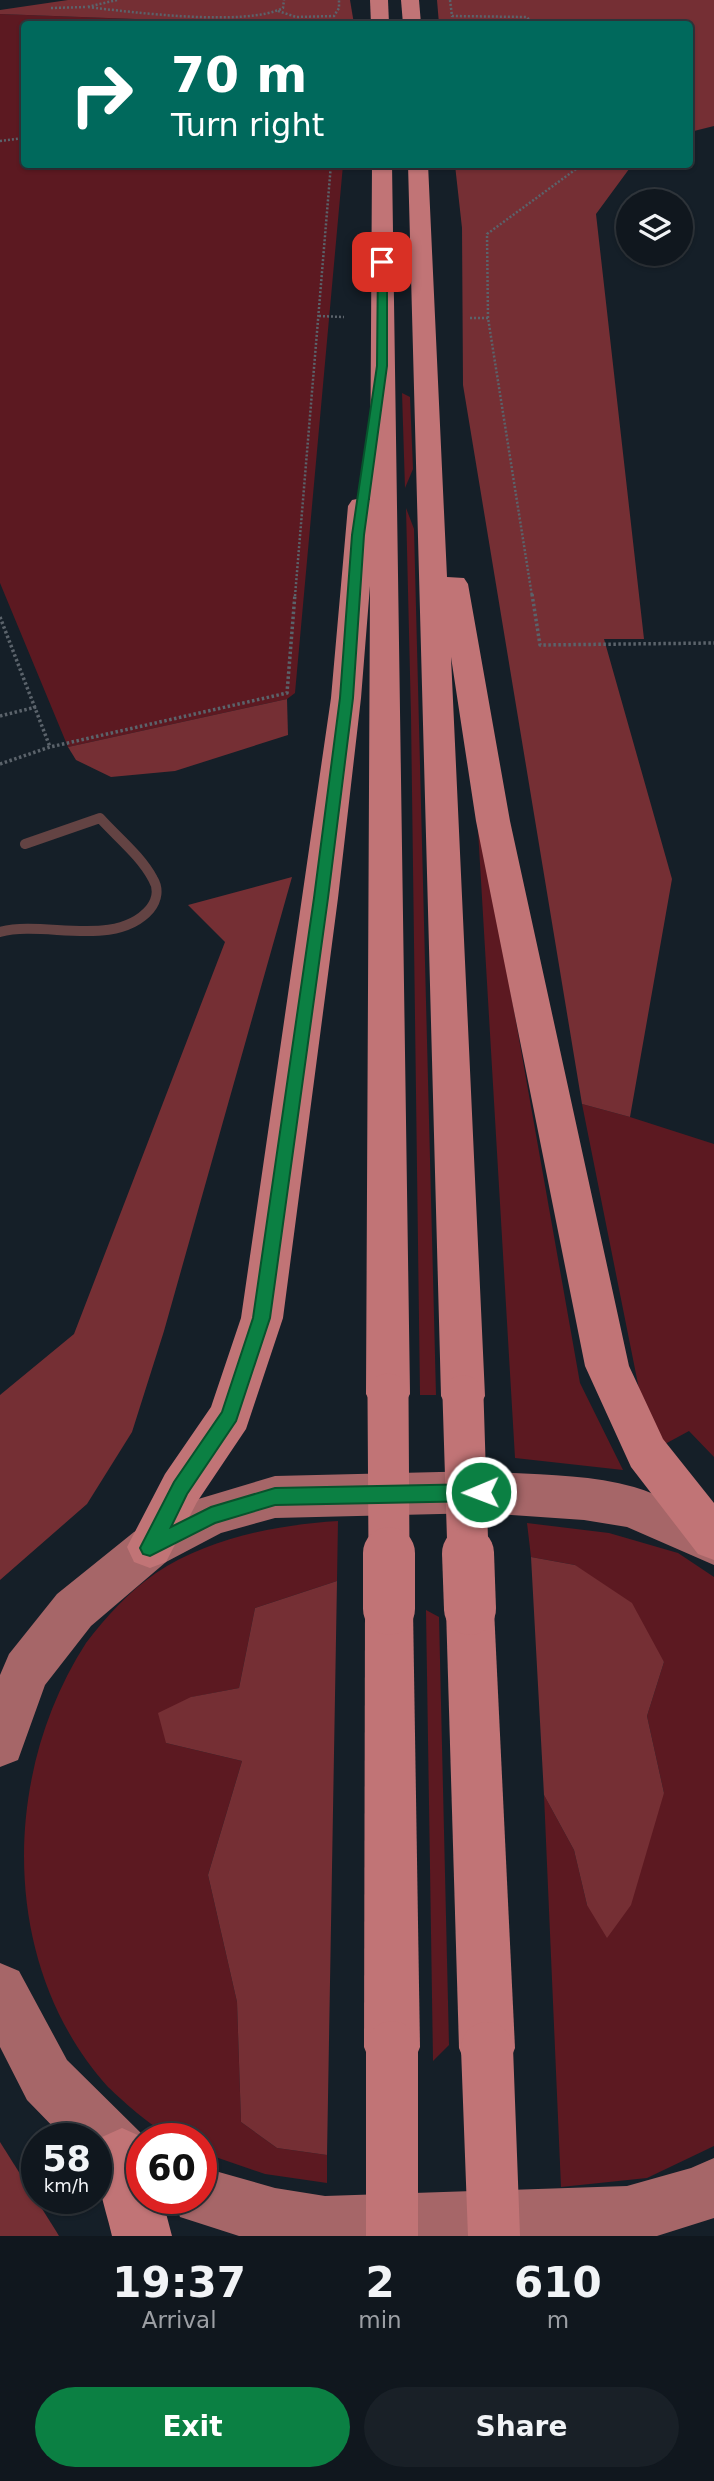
<!DOCTYPE html>
<html lang="en">
<head>
<meta charset="utf-8">
<style>
  body { margin:0; font-family:"DejaVu Sans",sans-serif; background:#192027; color:#f1f3f6; height:100vh; display:flex; flex-direction:column; font-size:26px; white-space:nowrap }
  * { box-sizing:border-box; margin:0 }
  p { font-size:23px; color:#9c9fa4 }
  .icon { flex:none; width:38px; height:38px; fill:none; stroke:currentColor; stroke-width:2; stroke-linecap:round; stroke-linejoin:round }
  .map { position:relative; height:2236px; overflow:hidden }
  .panel { display:flex; flex-direction:column; background:#10171e; flex:1 }
  .panel>* { flex:none }
  .guide { position:absolute; left:21px; top:21px; width:672px; height:147px; border-radius:7px; box-shadow:0 2px 5px #0004,0 0 0 2px #30363c; background:#00695c; color:#fff; overflow:hidden }
  .buttons { position:absolute; left:616px; top:189px; display:grid; gap:14px }
  .buttons a { display:grid; place-items:center; width:77px; height:77px; border-radius:50%; background:#10171e; box-shadow:0 2px 5px #0004,0 0 0 2px #30363c; font-size:35px }
  .speed { position:absolute; left:21px; top:2123px; display:flex; gap:14px; font-size:35px; font-weight:700; text-align:center }
  .speed>* { display:grid; place-content:center; width:91px; height:91px; border-radius:50%; background:#10171e; box-shadow:0 2px 5px #0004,0 0 0 2px #30363c; line-height:1 }
  .speed small { font-size:18px; font-weight:400 }
  .speed .limit { border:10px solid #d22; background:#fff; color:#111 }
  .pin { position:absolute; display:grid; place-items:center; width:60px; height:60px; color:#fff; margin:-30px; border-radius:14px; box-shadow:0 4px 10px #0006 }
  .me { position:absolute; width:77px; margin:-38px; rotate:269deg; stroke-linejoin:round; filter:drop-shadow(0 0 5px #0008) }
  .turn { display:flex; align-items:center; gap:24px; height:147px; padding:0 35px; font-size:32px }
  .turn .icon { width:91px; height:91px; stroke-width:2.5 }
  .turn b { display:block; font-size:49px; line-height:60px }
  .eta { display:flex; justify-content:space-evenly; align-items:center; height:119px; text-align:center }
  .eta b { font-size:42px; font-weight:600; line-height:49px }
  .primary-button { display:flex; gap:14px; margin-top:auto; padding:14px 35px }
  .primary-button a { flex:1; height:80px; border-radius:42px; background:#0b8043; color:#fff; font-size:28px; font-weight:600; line-height:80px; text-align:center }
  .primary-button a+a { background:#192027; color:#f1f3f6 }
  .map>svg:first-child { display:block }
  .green { fill:#5c1921 }
  .forest { fill:#752f34 }
  .lines { fill:none; stroke-linecap:round; stroke-linejoin:round }
  .path-far1 { stroke:#5b636b; stroke-width:2.5; stroke-dasharray:2 2; stroke-linecap:butt }
  .path { stroke:#5b636b; stroke-width:3.5; stroke-dasharray:2.5 2.5; stroke-linecap:butt }
  .service { stroke:#634343; stroke-width:10 }
  .primary { fill:#a66668; fill-rule:evenodd }
  .motorway { fill:#c17476; fill-rule:evenodd }
  .motorway-bridge-far1 { stroke:#c17476; stroke-width:41 }
  .motorway-bridge { stroke:#c17476; stroke-width:52 }
  .route { fill:#0b8043; stroke:#07532c; stroke-width:2 }
</style>
</head>
<body>
<div class="map">
<svg width="714" height="2236" viewBox="0 0 714 2236">
  <rect width="100%" height="100%" fill="#151f28"/>
  <g class="green">
    <path d="M0 14 269 24H24V164L343 165 295 693 287 699 68 747 0 583Z"/>
    <path d="M402 393 410 397 413 469 405 488Z"/>
    <path d="M406 508 414 529 436 1395H420L411 716Z"/>
    <path d="M476 796 580 1383 623 1470 515 1458Z"/>
    <path d="M582 1104 630 1117 714 1144V1457L689 1431 665 1444 641 1399Z"/>
    <path d="M338 1521 337 1581 255 1608 239 1688 192 1697 166 1743 242 1761 208 1875 237 2002 241 2122 277 2148 327 2155V2183L265 2174 201 2152V2138C194 2138 187 2139 180 2138 160 2136 123 2101 108 2087 0 1967 0 1776 86 1643 106 1617 128 1592 156 1573 209 1538 276 1525 338 1521Z"/>
    <path d="M527 1523 609 1533 678 1553 714 1577V2146L647 2178 561 2187 544 1795 574 1850 587 1905 664 1793 647 1716 664 1662 575 1565 531 1557Z"/>
    <path d="M426 1610 439 1617 449 2045 433 2061Z"/>
  </g>
  <g class="forest">
    <path d="M68 0H350L354 24H269L0 14V10Z"/>
    <path d="M437 0H714V126L690 132V24H439Z"/>
    <path d="M455 165H632L596 214 644 639H604L672 879 630 1117 582 1104 463 385 462 228Z"/>
    <path d="M287 699 288 735 175 771 111 777 76 760 68 747Z"/>
    <path d="M292 877 164 1331 132 1432 87 1504 0 1580V1395L74 1334 225 942 188 905Z"/>
    <path d="M531 1557 575 1565 632 1603 664 1662 647 1716 664 1793 631 1905 607 1938 587 1905 574 1850 544 1795Z"/>
    <path d="M337 1581 327 2155 277 2148 241 2122 237 2002 208 1875 242 1761 166 1743 158 1713 191 1697 239 1688 255 1608Z"/>
    <path d="M0 2142 56 2231 59 2236H0Z"/>
  </g>
  <g class="lines">
    <g class="path-far1">
      <path d="M117 0 87 7C131 12 246 27 283 8L284 0"/>
      <path d="M450 0 452 16 527 17 532 24"/>
      <path d="M51 8 87 7"/>
      <path d="M278 11 296 17 334 16 339 8V0"/>
      <path d="M0 141 24 138"/>
      <path d="M319 316 344 317"/>
      <path d="M470 318H488L532 596"/>
      <path d="M488 318 487 234 583 164"/>
      <path d="M295 596 331 164"/>
    </g>
    <g class="path">
      <path d="M532 594 540 645 714 643"/>
      <path d="M0 617 50 747"/>
      <path d="M0 716 36 707"/>
      <path d="M0 764 50 747 287 693 295 594"/>
    </g>
    <path class="service" d="M0 932C44 920 116 949 150 909 157 900 159 889 153 879 141 856 117 837 100 818L25 844"/>
    <g class="primary">
      <path d="M481 1471C530 1475 586 1473 634 1487 661 1495 688 1510 714 1522V1565L627 1527 584 1520 481 1513 275 1518 221 1533 166 1562 91 1626 45 1685 18 1760 0 1767V1675L9 1654 57 1594 134 1532 195 1500 275 1476Z"/>
      <path d="M0 1963 19 1971 67 2060 146 2138H142V2196L102 2177 96 2172V2138H64L27 2100 0 2047Z"/>
      <path d="M714 2158V2218L657 2236H239L180 2217 173 2198H201V2167L275 2188 325 2196 627 2186 691 2168Z"/>
    </g>
    <g class="motorway">
      <path d="M370 0H388L389 24H371Z"/>
      <path d="M401 0H419L421 24H403Z"/>
      <path d="M372 164H392L410 1394 403 1407 388 1413 373 1407 366 1394 370 586 361 698 338 898 283 1318 246 1429 197 1502 166 1562 150 1568 134 1562 127 1547 165 1474 211 1407 241 1318 331 698 348 506 352 500 362 498 370 500Z"/>
      <path d="M408 164H428L447 577 464 578 468 584 510 821 629 1366 663 1439 714 1503V1560L698 1554 631 1467 585 1366 476 821 451 657 485 1396 478 1409 463 1415 448 1409 441 1396Z"/>
      <path d="M389 1587 406 1593 413 1609 420 2047 412 2067 392 2075 372 2067 364 2047 365 1609 372 1593Z"/>
      <path d="M470 1587 487 1593 494 1609 515 2048 507 2068 487 2076 467 2068 459 2048 446 1609 453 1593Z"/>
      <path d="M122 2128 142 2137V2198H162L172 2236H112C105 2204 89 2168 102 2137Z"/>
    </g>
    <g class="motorway-bridge-far1">
      <path d="M388 1394 389 1555"/>
      <path d="M463 1396 468 1555"/>
    </g>
    <g class="motorway-bridge">
      <path d="M389 1553V1609"/>
      <path d="M468 1553 470 1609"/>
      <path d="M392 2047V2236"/>
      <path d="M487 2048 494 2236"/>
    </g>
  </g>
  <path class="route" d="M382 260 387 262V366L364 535 353 698 328 898 270 1318 236 1421 187 1494 171 1527 211 1507 275 1488 481 1484 487 1486 490 1492 487 1498 481 1501 275 1505 215 1523 150 1556 143 1554 140 1548 174 1482 222 1412 253 1318 314 898 340 698 352 535 377 366 378 262Z"/>
</svg>
<div class="buttons">
<a><svg class="icon" aria-label="layers" viewBox="0 0 24 24"><path d="M12 4l9 5-9 5-9-5zM3 14l9 5 9-5"/></svg></a>
</div>
<div class="speed"><div>58<small>km/h</small></div><div class="limit">60</div></div>
<div class="pin" style="left:382px;top:262px;background:#d93025"><svg class="icon" aria-label="arrive" viewBox="0 0 24 24"><path d="M6 21V4h12l-3 4 3 4H6"/></svg></div>
<svg class="me" style="left:481px;top:1492px" viewBox="-20 -20 40 40"><circle r="17" fill="#0b8043" stroke="#fff" stroke-width="3"/><path d="M0-11L8 9 0 5-8 9z" fill="#fff"/></svg>
<div class="guide">
<div class="turn"><svg class="icon" aria-label="right" viewBox="0 0 24 24"><path d="M7 20v-9h11M14 6l5 5-5 5"/></svg><div><b>70 m</b>Turn right</div></div>
</div>
</div>
<section class="panel">
<div class="eta">
<div><b>19:37</b><p>Arrival</p></div>
<div><b>2</b><p>min</p></div>
<div><b>610</b><p>m</p></div>
</div>
<div class="primary-button"><a>Exit</a><a>Share</a></div>
</section>
</body>
</html>
